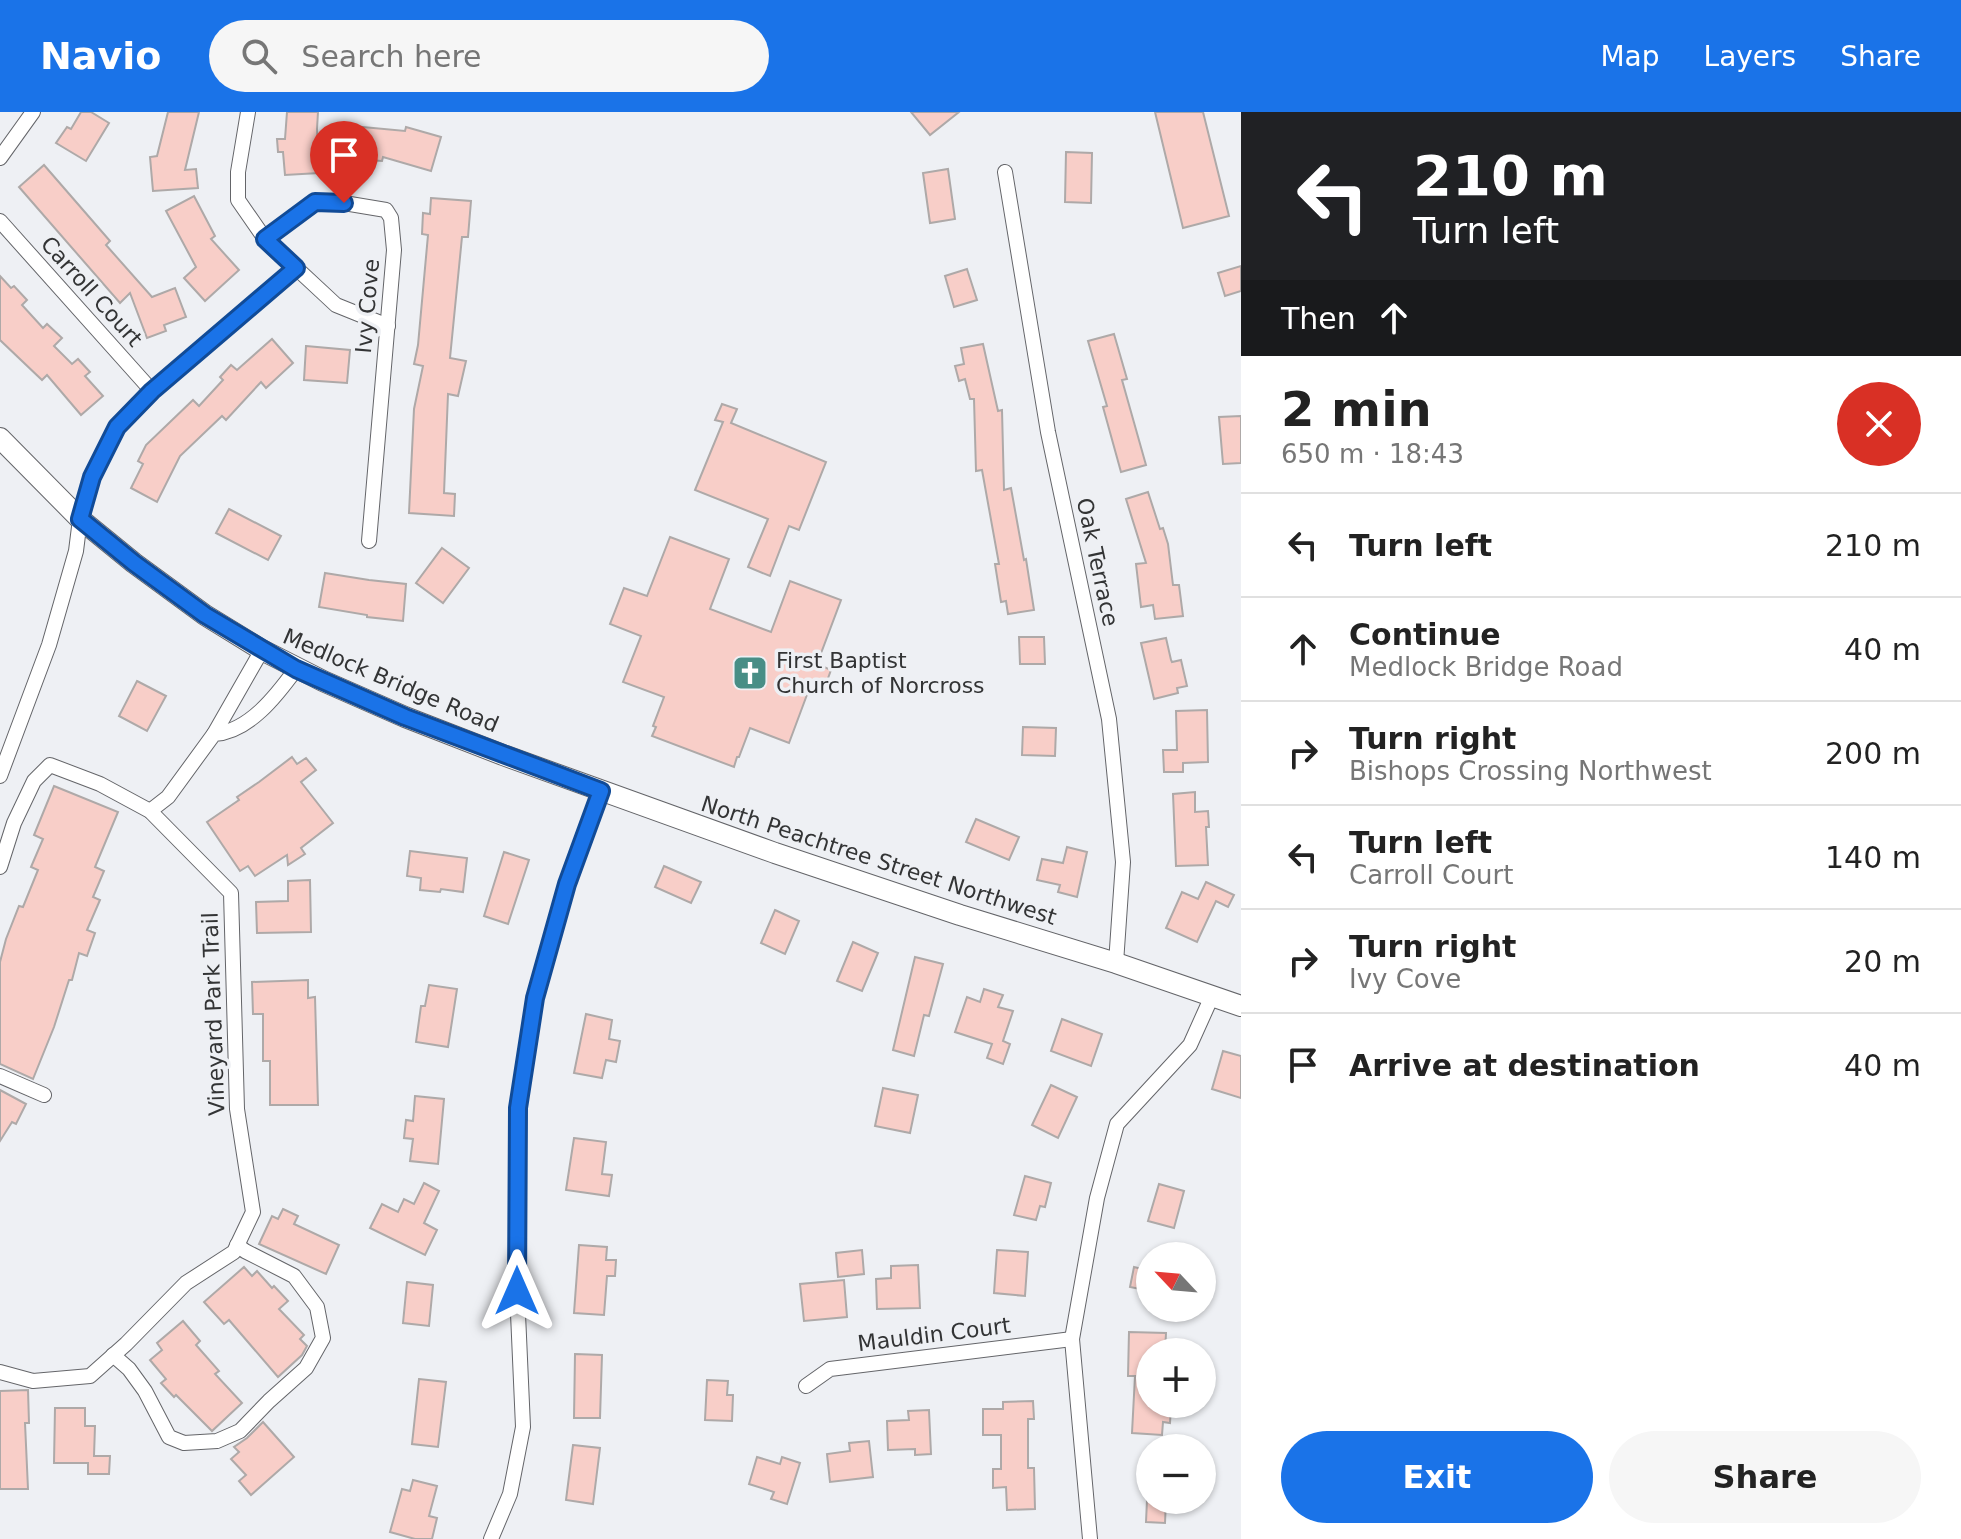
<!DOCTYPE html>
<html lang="en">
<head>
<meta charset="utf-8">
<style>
  body { margin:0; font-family:"DejaVu Sans",sans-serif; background:#f6f6f6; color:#222; height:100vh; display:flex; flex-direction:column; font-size:30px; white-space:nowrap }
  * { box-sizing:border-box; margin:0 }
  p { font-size:26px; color:#767676 }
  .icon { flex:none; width:44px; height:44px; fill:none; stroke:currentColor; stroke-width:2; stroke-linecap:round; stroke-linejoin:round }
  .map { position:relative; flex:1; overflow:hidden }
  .drawer { display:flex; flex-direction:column; background:#fff; width:720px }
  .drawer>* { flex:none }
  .guide { background:#202124; color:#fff; overflow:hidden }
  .needle { width:52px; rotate:296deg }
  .tools { position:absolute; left:1136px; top:1130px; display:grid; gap:16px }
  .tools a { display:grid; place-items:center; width:80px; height:80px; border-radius:50%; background:#fff; box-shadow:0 2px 6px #0004; font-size:40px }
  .pin { position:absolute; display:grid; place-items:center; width:68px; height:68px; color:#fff; margin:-82px -34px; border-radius:50% 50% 50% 0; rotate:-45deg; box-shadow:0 0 8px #0007 }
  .pin .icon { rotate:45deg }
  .me { position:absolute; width:88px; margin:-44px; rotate:0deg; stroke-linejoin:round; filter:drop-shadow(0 0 6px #0008) }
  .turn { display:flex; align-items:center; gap:28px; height:168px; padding:0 40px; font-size:36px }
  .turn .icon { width:104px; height:104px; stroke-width:2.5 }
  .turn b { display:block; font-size:56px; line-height:68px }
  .then { display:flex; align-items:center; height:76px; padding:0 40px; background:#0003; gap:16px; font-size:30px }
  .round { display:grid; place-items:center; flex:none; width:84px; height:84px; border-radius:42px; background:#f6f6f6 }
  .summary { display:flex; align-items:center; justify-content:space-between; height:136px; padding:0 40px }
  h1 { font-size:48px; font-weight:700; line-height:60px }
  .cta { display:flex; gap:16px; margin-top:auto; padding:16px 40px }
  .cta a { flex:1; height:92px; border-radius:48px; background:#1a73e8; color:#fff; font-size:32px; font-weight:700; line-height:92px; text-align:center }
  .cta a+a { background:#f6f6f6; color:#222 }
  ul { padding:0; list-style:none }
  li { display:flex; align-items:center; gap:24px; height:104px; padding:0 40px; border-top:2px solid #e0e0e0 }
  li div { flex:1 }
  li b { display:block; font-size:30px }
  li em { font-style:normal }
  header { display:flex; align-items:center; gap:48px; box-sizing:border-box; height:112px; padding:0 40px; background:#1a73e8; color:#fff }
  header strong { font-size:38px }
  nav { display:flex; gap:44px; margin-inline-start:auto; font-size:28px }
  .search { width:560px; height:72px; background:#f6f6f6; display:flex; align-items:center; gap:20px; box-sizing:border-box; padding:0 28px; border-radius:44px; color:#767676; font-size:30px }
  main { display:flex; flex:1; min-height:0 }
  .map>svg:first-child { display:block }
  .building { fill:#f8cec8; stroke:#aea9a8; stroke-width:2 }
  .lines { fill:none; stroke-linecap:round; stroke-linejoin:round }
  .street-casing { stroke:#646569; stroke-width:16 }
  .secondary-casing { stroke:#646569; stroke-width:22 }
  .street { stroke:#fff; stroke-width:14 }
  .secondary { stroke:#fff; stroke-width:20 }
  .route-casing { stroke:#114b97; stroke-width:20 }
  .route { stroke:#1a73e8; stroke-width:14 }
  .labels { text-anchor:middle; stroke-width:7; stroke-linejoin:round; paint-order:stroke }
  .street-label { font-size:22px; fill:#333435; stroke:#eef0f4 }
  .poi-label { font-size:22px; fill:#333435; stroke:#eef0f4; text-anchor:start }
</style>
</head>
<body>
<header>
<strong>Navio</strong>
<div class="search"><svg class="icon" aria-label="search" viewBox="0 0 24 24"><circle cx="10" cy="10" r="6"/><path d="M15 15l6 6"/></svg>Search here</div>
<nav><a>Map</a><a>Layers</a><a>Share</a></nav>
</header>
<main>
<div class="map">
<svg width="1241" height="1427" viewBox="0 0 1241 1427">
  <rect width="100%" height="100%" fill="#eef0f4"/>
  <g class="building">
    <path d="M81 0H91L109 11 86 49 56 31 67 15 71 17Z"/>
    <path d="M168 0H199L185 58 196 57 198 76 153 79 150 45 157 44Z"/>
    <path d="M287 0H318L317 17 319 61 285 63 283 40H278L277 27H285Z"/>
    <path d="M911 0H959L930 23Z"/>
    <path d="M1155 0H1203L1229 104 1183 116Z"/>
    <path d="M352 14 405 19 406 15 441 25 431 59 383 45 382 49 368 48 367 60 347 58Z"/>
    <path d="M1066 40 1092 41 1091 91 1065 90Z"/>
    <path d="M44 53 110 129 106 133 152 185 175 176 186 205 164 213 166 219 147 226 130 181 120 191 19 75Z"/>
    <path d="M948 57 955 107 930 111 923 61Z"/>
    <path d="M194 84 215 124 211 127 239 158 205 189 184 166 196 155 166 99Z"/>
    <path d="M431 86 471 89 468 125H462L450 246 466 249 458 284 448 282 444 381 455 382 454 404 409 401 414 297 423 254 414 252 418 233 428 123 422 122 423 101 430 102Z"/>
    <path d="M1241 154V179L1225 184 1218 161Z"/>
    <path d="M967 157 977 188 954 195 945 164Z"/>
    <path d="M0 164 11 176 14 174 27 188 22 193 43 216 47 212 62 226 54 234 72 252 78 247 90 260 85 264 103 284 81 303 47 263 42 268 0 228Z"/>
    <path d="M1114 222 1127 267 1122 268 1146 353 1121 360 1103 295 1107 294 1088 229Z"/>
    <path d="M272 227 293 251 266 276 261 270 226 308 222 304 180 344 157 390 131 376 143 352 138 349 146 333 193 288 199 294 223 268 220 265 231 253 237 258Z"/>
    <path d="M983 232 998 299 1002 298 1004 378 1011 376 1024 448 1026 447 1034 498 1008 502 1006 489 1001 490 995 452H999L982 358 976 359 974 287H970L965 267 959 269 955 254 964 252 961 236Z"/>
    <path d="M306 234 350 238 347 271 304 268Z"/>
    <path d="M722 292 737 297 731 311 826 350 799 418 789 414 770 464 748 455 768 407 695 378 723 310 715 308Z"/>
    <path d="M1241 304V351L1223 352 1219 305Z"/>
    <path d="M1148 380 1160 417 1163 416 1168 432 1173 473H1179L1183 504 1155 507 1153 493 1141 495 1136 452 1146 451 1126 387Z"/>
    <path d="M229 397 281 424 268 448 216 421Z"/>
    <path d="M670 425 729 447 710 497 771 520 790 469 841 488 817 552 831 558 824 577 811 572 789 631 750 616 739 645H737L734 655 652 624 656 615 653 614 664 585 623 570 641 524 610 512 624 476 647 484Z"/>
    <path d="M442 436 469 456 443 491 416 471Z"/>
    <path d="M325 461 369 468 406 472 403 509 367 505V503L319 495Z"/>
    <path d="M1019 525H1044L1045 552H1020Z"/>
    <path d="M1166 526 1171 548 1172 550 1181 548 1187 574 1177 576 1178 581 1154 587 1141 531Z"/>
    <path d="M137 569 166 584 147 619 119 604Z"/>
    <path d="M1207 598 1208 650 1183 651V660H1164L1163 638H1177L1176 599Z"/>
    <path d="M1023 615 1056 616 1055 644 1022 643Z"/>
    <path d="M292 645 297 652 306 646 316 658 301 670 333 711 301 736 305 742 288 753 287 743 255 764 248 754 240 759 207 710 239 688 237 685 259 670Z"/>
    <path d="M54 674 118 700 95 755 104 759 93 785 100 788 87 818 95 821 87 844 79 841 72 868H69L54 915 33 967 0 952V850L6 827 19 794 23 795 38 758 31 755 43 727 34 723Z"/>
    <path d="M1195 680V700L1208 699 1209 715H1206L1208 753 1176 754 1173 682Z"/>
    <path d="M976 707 1019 725 1009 748 966 730Z"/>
    <path d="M1067 735 1087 740 1077 785 1058 780 1060 773 1037 768 1042 747 1063 751Z"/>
    <path d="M410 739 467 746 463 780 441 777 440 780 420 778 421 766 407 764Z"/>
    <path d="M504 740 529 748 508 812 484 804Z"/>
    <path d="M664 754 701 770 691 791 655 775Z"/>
    <path d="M310 768 311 820 257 821 256 790 288 789V769Z"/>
    <path d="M1206 770 1234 783 1228 795 1216 789 1197 830 1166 816 1182 780 1198 787Z"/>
    <path d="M775 798 799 809 785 842 761 831Z"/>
    <path d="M853 830 878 841 862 879 837 869Z"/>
    <path d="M915 845 943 852 929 904 924 903 914 944 893 938Z"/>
    <path d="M308 868V886L315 885 318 993H270V949H263V902H253L252 870Z"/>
    <path d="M429 873 457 877 448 935 416 930 421 894H425Z"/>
    <path d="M984 877 1003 883 998 895 1013 899 1003 929 1010 932 1003 952 987 946 992 932 955 920 967 885 980 890Z"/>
    <path d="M586 902 612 908 609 927 620 929 616 950 606 948 602 966 574 961Z"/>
    <path d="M1062 907 1102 922 1091 954 1051 939Z"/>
    <path d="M1223 939 1241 944V986L1212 977Z"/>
    <path d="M1051 973 1077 985 1058 1026 1032 1013Z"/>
    <path d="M883 976 918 983 910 1021 875 1014Z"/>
    <path d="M0 978 26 992 16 1012 12 1010 0 1029Z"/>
    <path d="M415 984 444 987 438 1052 410 1049 413 1027 404 1026 406 1008 413 1009Z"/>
    <path d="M574 1026 606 1030 602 1062 612 1063 609 1084 566 1078Z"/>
    <path d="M1025 1064 1051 1071 1045 1095 1040 1094 1036 1108 1014 1103Z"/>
    <path d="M424 1071 439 1079 424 1111 437 1118 425 1143 370 1116 382 1092 398 1100 404 1087 414 1092Z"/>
    <path d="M1159 1072 1184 1079 1174 1116 1148 1109Z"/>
    <path d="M283 1097 298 1104 294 1112 339 1133 326 1162 259 1132 272 1104 278 1107Z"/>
    <path d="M579 1133 607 1135 606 1148H616L615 1164H607L604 1203 574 1201Z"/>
    <path d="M862 1138 864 1162 838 1165 836 1141Z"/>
    <path d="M997 1138 1028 1140 1025 1184 994 1181Z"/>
    <path d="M918 1153 920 1196 877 1197 876 1167 891 1166V1154Z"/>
    <path d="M244 1155 252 1164 257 1159 272 1176 274 1174 288 1189 279 1197 304 1223 300 1227 307 1234 302 1243 278 1265 229 1208 224 1212 204 1190Z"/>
    <path d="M1134 1155 1150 1159V1179L1130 1175Z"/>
    <path d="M844 1168 847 1205 804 1209 800 1172Z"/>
    <path d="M407 1170 433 1173 429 1214 403 1211Z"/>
    <path d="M183 1209 200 1229 196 1233 219 1259 215 1262 242 1291 212 1319 176 1283 174 1285 161 1271 166 1267 150 1248 162 1238 157 1231Z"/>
    <path d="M1129 1220 1166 1221 1165 1240H1150V1292L1171 1294 1170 1311 1163 1310 1162 1323 1132 1321 1135 1264H1128Z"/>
    <path d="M575 1242 602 1243 600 1306H574Z"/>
    <path d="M419 1267 446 1270 438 1335 412 1332Z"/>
    <path d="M707 1268 728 1269 727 1283H733L732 1309 705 1308Z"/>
    <path d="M28 1278 29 1311H25L28 1377H0V1279Z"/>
    <path d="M1033 1289 1034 1307H1028V1356H1034L1035 1397 1007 1398 1006 1375 993 1376V1357H1001V1323H983V1297H1003V1290Z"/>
    <path d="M55 1296H85V1314H95L94 1344H110L109 1362H88V1351H54Z"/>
    <path d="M929 1298 931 1342 915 1343V1337L888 1338 887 1309 909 1308 908 1299Z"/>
    <path d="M263 1310 294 1345 251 1383 239 1369 246 1363 231 1347 239 1340 234 1335 247 1326Z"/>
    <path d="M869 1329 873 1365 830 1370 827 1342 850 1339 849 1331Z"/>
    <path d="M573 1333 600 1336 593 1392 566 1388Z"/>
    <path d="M757 1345 780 1352 782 1345 800 1351 787 1392 771 1387 774 1380 749 1372Z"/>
    <path d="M413 1368 437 1374 429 1404 437 1406 432 1427H415L390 1420 402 1377 410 1379Z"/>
    <path d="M1147 1388H1166L1165 1411 1146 1410Z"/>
  </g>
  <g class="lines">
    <defs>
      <g id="street">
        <path d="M248 0 238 60V88L265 127 336 193 388 214"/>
        <path d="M0 46 33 0"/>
        <path d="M1005 60 1048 320 1109 607 1123 750 1116 851"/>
        <path d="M0 109 152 279"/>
        <path d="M265 127 315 90 344 91 386 98 391 106 394 138 369 429"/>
        <path d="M214 622 262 538"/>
        <path d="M0 664 49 533 76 439 80 407 92 365 117 315 152 279 296 156"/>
        <path d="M150 699 168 685 214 622C249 620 277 583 296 557"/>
        <path d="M0 755 14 711 34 669 50 653 100 672 150 699 231 781 237 997 253 1100 234 1140 186 1171 126 1232 90 1264 33 1269 0 1260"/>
        <path d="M0 964 44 983"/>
        <path d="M113 1243 129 1257 145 1279 169 1325 184 1331 217 1329 240 1319 269 1289 306 1256 323 1226 317 1195 294 1164 245 1139 237 1133"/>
        <path d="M806 1274 830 1257 1072 1227"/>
        <path d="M491 1427 510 1382 523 1315 517 1179 518 996 535 886 567 772 601 679"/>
        <path d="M1090 1427 1072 1227 1097 1086 1117 1012 1190 933 1212 884"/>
      </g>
      <path id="secondary" d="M0 326 80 407 134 451 205 503 262 538 323 569 405 605 503 643 775 741 960 803 1116 851 1241 894"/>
    </defs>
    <use href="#street" class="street-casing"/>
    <use href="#secondary" class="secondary-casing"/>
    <use href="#street" class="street"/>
    <use href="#secondary" class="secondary"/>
  </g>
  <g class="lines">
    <defs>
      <path id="route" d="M344 91 315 90 265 127 296 156 152 279 117 315 92 365 80 407 134 451 205 503 296 557 405 605 601 679 567 772 535 886 518 996 517 1179"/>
    </defs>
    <use href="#route" class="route-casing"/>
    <use href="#route" class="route"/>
  </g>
  <defs>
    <symbol id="church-square" viewBox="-11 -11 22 22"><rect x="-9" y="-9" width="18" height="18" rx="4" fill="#488e86" stroke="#eef0f4"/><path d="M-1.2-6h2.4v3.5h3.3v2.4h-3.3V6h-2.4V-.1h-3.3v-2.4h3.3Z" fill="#fff"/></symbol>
  </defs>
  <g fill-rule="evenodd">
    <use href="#church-square" x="730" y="541" width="40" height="40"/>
  </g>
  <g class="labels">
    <g class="street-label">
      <text transform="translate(92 179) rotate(48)" y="8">Carroll Court</text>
      <text transform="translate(367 194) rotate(-85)" y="8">Ivy Cove</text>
      <text transform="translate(1098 450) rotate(78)" y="8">Oak Terrace</text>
      <text transform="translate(391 568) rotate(23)" y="8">Medlock Bridge Road</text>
      <text transform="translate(879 748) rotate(18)" y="8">North Peachtree Street Northwest</text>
      <text transform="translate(213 902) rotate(-92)" y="8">Vineyard Park Trail</text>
      <text transform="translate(934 1222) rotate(-7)" y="8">Mauldin Court</text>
    </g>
    <g class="poi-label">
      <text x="776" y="556">First Baptist<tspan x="776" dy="25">Church of Norcross</tspan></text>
    </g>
  </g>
</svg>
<div class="tools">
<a><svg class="needle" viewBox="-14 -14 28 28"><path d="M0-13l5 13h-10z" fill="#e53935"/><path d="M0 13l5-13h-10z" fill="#767676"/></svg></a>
<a>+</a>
<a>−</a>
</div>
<div class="pin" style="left:344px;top:91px;background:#d93025"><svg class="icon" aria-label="arrive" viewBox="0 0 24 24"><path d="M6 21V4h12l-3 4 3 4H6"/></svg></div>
<svg class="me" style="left:517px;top:1179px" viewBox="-20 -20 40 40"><path d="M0-17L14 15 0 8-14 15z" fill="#1a73e8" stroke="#fff" stroke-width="4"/></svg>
</div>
<section class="drawer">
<div class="guide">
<div class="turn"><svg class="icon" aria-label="left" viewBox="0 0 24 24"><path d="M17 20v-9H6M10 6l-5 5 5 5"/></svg><div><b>210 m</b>Turn left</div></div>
<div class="then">Then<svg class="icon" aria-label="ahead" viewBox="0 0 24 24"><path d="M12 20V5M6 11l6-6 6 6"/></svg></div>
</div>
<div class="summary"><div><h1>2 min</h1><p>650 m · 18:43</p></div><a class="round" style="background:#d93025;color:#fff"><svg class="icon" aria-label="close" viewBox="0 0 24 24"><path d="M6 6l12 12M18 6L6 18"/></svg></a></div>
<ul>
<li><svg class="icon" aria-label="left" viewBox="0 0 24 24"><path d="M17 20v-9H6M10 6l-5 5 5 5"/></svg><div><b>Turn left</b></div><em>210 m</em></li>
<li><svg class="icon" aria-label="ahead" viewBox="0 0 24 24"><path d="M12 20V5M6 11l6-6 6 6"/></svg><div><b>Continue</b><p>Medlock Bridge Road</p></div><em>40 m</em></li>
<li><svg class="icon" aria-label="right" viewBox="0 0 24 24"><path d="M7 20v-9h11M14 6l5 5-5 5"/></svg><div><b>Turn right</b><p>Bishops Crossing Northwest</p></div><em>200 m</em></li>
<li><svg class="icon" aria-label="left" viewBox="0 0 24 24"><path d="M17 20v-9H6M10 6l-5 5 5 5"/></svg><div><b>Turn left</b><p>Carroll Court</p></div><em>140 m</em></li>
<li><svg class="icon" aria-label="right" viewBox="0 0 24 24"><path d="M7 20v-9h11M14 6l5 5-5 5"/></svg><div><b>Turn right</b><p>Ivy Cove</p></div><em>20 m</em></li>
<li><svg class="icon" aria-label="arrive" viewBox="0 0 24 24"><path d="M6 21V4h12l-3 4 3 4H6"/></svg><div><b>Arrive at destination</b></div><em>40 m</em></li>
</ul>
<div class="cta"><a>Exit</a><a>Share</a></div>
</section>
</main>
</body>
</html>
